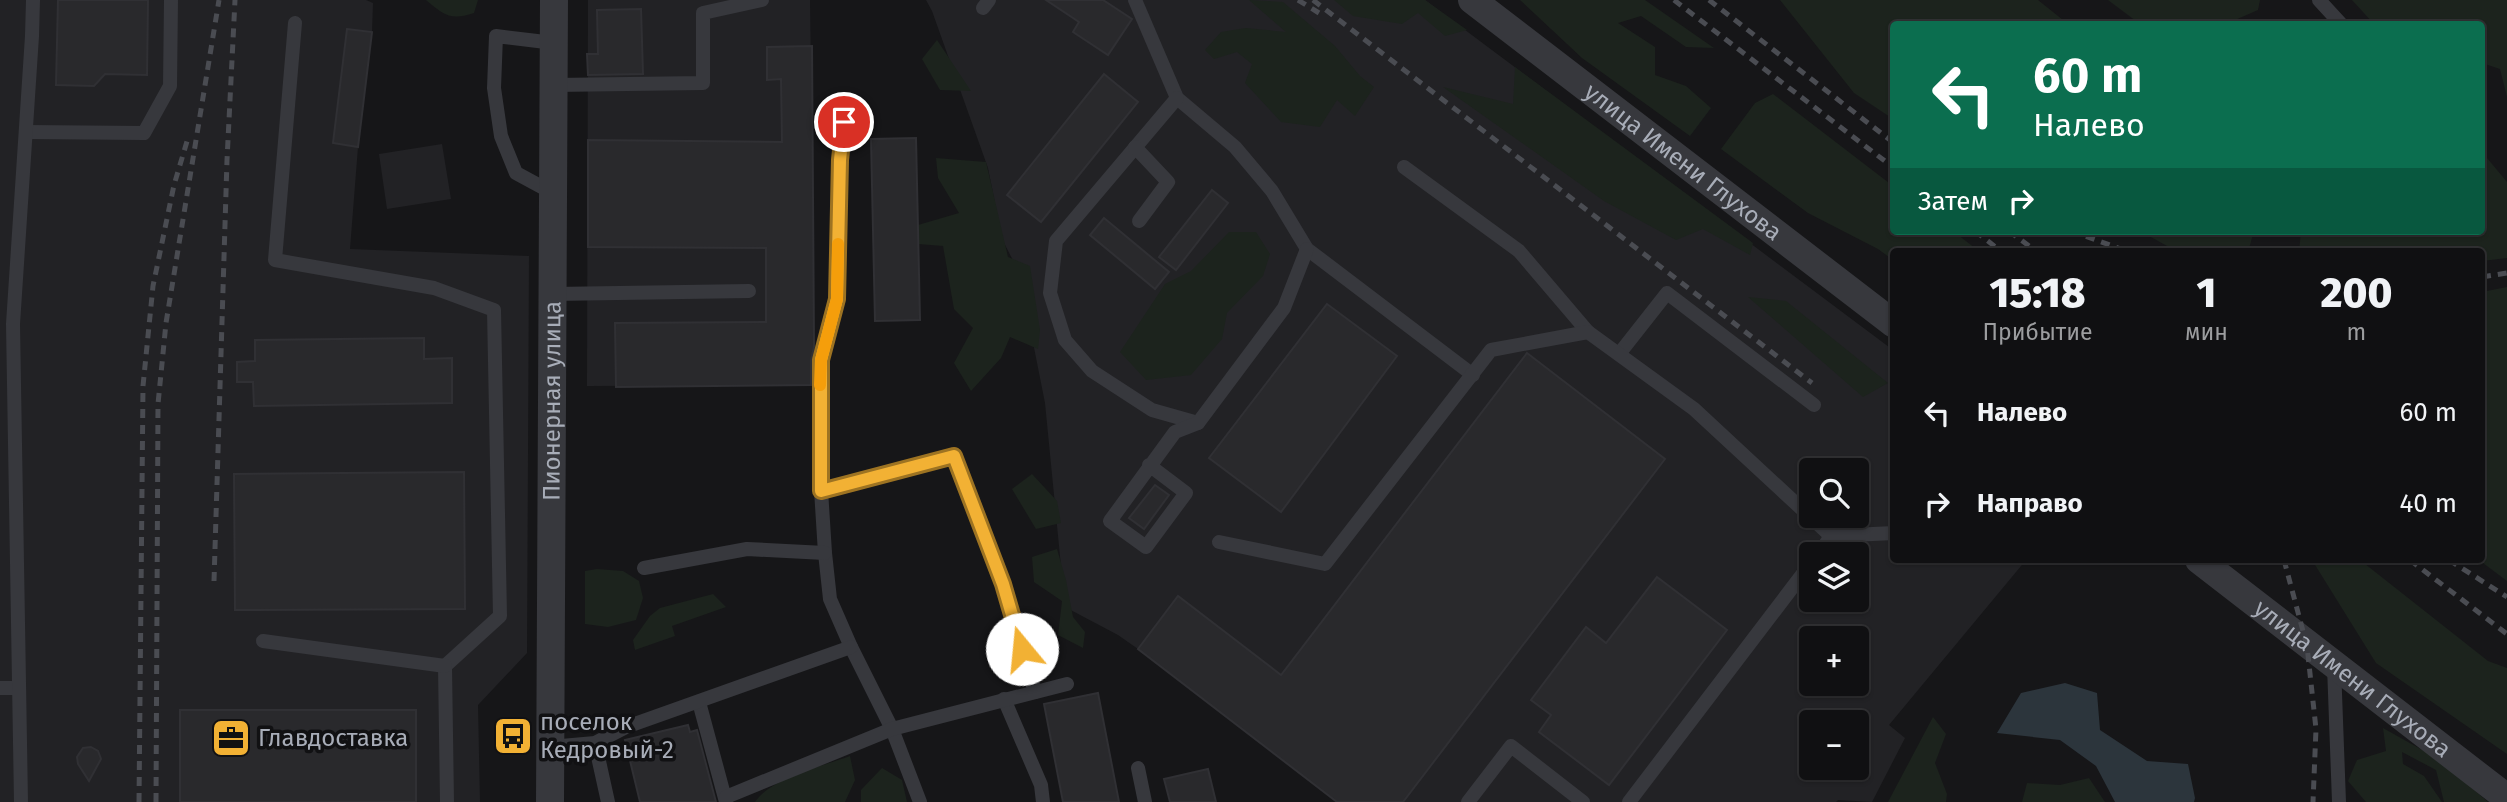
<!DOCTYPE html>
<html lang="ru">
<head>
<meta charset="utf-8">
<style>
  body { margin:0; font-family:"Fira Sans",sans-serif; background:#19191b; color:#f1f3f6; height:100vh; display:flex; flex-direction:column; font-size:26px; white-space:nowrap }
  * { box-sizing:border-box; margin:0 }
  p { font-size:23px; color:#9c9d9f }
  .icon { flex:none; width:38px; height:38px; fill:none; stroke:currentColor; stroke-width:2; stroke-linecap:round; stroke-linejoin:round }
  .map { position:relative; flex:1; overflow:hidden }
  .panel { position:absolute; left:1890px; top:248px; width:595px; height:315px; display:flex; flex-direction:column; background:#101012; border-radius:7px; box-shadow:0 2px 5px #0004,0 0 0 2px #303032 }
  .panel>* { flex:none }
  .guide { position:absolute; left:1890px; top:21px; width:595px; height:214px; border-radius:7px; box-shadow:0 2px 5px #0004,0 0 0 2px #303032; background:#0b6e4f; color:#fff; overflow:hidden }
  .buttons { position:absolute; left:1799px; top:458px; display:grid; gap:14px }
  .buttons a { display:grid; place-items:center; width:70px; height:70px; border-radius:7px; background:#101012; box-shadow:0 2px 5px #0004,0 0 0 2px #303032; font-size:35px }
  .pin { position:absolute; display:grid; place-items:center; width:60px; height:60px; color:#fff; margin:-30px; border:4px solid #fff; border-radius:50%; box-shadow:0 2px 7px #0007 }
  .me { position:absolute; width:77px; margin:-38px; rotate:343deg; stroke-linejoin:round; filter:drop-shadow(0 0 5px #0008) }
  .turn { display:flex; align-items:center; gap:24px; height:147px; padding:0 28px; font-size:32px }
  .turn .icon { width:91px; height:91px; stroke-width:2.5 }
  .turn b { display:block; font-size:49px; line-height:60px }
  .then { display:flex; align-items:center; height:66px; padding:0 28px; background:#0003; gap:14px; font-size:26px }
  .eta { display:flex; justify-content:space-evenly; align-items:center; height:119px; text-align:center }
  .eta b { font-size:42px; font-weight:800; line-height:49px }
  ul { padding:0; list-style:none }
  li { display:flex; align-items:center; gap:21px; height:91px; padding:0 28px }
  li div { flex:1 }
  li b { display:block; font-size:26px }
  li em { font-style:normal }
  .map>svg:first-child { display:block }
  .built { fill:#222225; fill-rule:evenodd }
  .green { fill:#1c231d }
  .water { fill:#2c353c }
  .building { fill:#29292c; stroke:#303034; stroke-width:2 }
  .lines { fill:none; stroke-linecap:round; stroke-linejoin:round }
  .service { stroke:#37383d; stroke-width:14 }
  .minor { stroke:#37383d; stroke-width:28 }
  .rail { stroke:#4a4c52; stroke-width:5; stroke-dasharray:9 7; stroke-linecap:butt }
  .route-casing { stroke:#9d7322; stroke-width:18 }
  .route { stroke:#f2b134; stroke-width:12 }
  .slow { stroke:#f59e0b; stroke-width:12 }
  .labels { text-anchor:middle; stroke-width:7; stroke-linejoin:round; paint-order:stroke }
  .street-label { font-size:24px; fill:#a8adb8; stroke:#111113 }
  .poi-label { font-size:24px; fill:#a8adb8; stroke:#111113; text-anchor:start }
</style>
</head>
<body>
<div class="map">
<svg width="2507" height="802" viewBox="0 0 2507 802">
  <rect width="100%" height="100%" fill="#161618"/>
  <g class="built">
    <path d="M0 0H366L373 3 372 32 358 147 350 249 529 256 527 653 478 705 480 802H0Z"/>
    <path d="M588 0H810L815 385 587 386Z"/>
    <path d="M926 0H1425L1893 350 1894 560H2026L1889 725 1905 738 1872 802 1838 800 1836 802H1337L1138 649 1118 635 1065 607 1045 403 1019 272 1002 239 988 168 932 11ZM1811 471H1857V516H1811ZM1811 555H1857V600H1811ZM1811 639H1857V684H1811ZM1811 723H1857V768H1811Z"/>
    <path d="M442 144 451 199 387 209 379 154Z"/>
  </g>
  <g class="green">
    <path d="M426 0H478L474 13C450 21 444 15 426 0Z"/>
    <path d="M1249 0 1283 2 1335 46 1360 76 1374 87 1355 116 1337 100 1320 127 1281 122 1245 83 1252 64 1237 52 1214 59 1205 50 1221 32 1246 28 1286 32Z"/>
    <path d="M1334 0H1425L1467 30 1445 36 1418 13 1402 24 1353 16Z"/>
    <path d="M1520 0H1645L1714 48 1686 47 1641 16 1618 23 1655 47V75L1686 86 1711 108 1690 136 1582 58Z"/>
    <path d="M1780 0H2038L2068 24H1894L1893 119 1854 93Z"/>
    <path d="M2108 0H2260L2258 10 2226 24H2140Z"/>
    <path d="M2352 0H2507V97L2500 69 2482 63V24H2420L2416 21 2408 24H2374Z"/>
    <path d="M937 40 971 91 940 90 922 59Z"/>
    <path d="M1515 67 1753 243 1750 255 1703 229 1676 240 1604 201 1443 87 1513 104Z"/>
    <path d="M1773 94 1893 186 1894 231H1953L1980 252H1894L1893 260 1878 249 1808 213 1721 149 1755 103Z"/>
    <path d="M2482 152 2507 182V258L2482 261V252H2299L2301 231H2482Z"/>
    <path d="M936 158 986 162 1008 257 1030 266 1040 330 1038 349 1010 337 1001 358 971 391 954 363 973 328 954 309 943 246 918 244V225L959 213 938 178Z"/>
    <path d="M2140 231H2254L2248 252H2178Z"/>
    <path d="M1229 232H1256L1270 254 1263 276 1227 313 1222 339 1191 375 1146 380 1120 352 1165 284 1191 271Z"/>
    <path d="M2507 287V581L2479 560H2482V292Z"/>
    <path d="M1748 297 1786 301 1888 383 1863 397Z"/>
    <path d="M1032 474 1057 501 1061 523 1036 529 1012 489Z"/>
    <path d="M1057 549 1066 580 1073 617 1085 632 1083 648 1058 635 1062 601 1034 582 1032 557Z"/>
    <path d="M2312 560H2360L2488 661 2507 668V754L2376 663Z"/>
    <path d="M597 569 623 571 639 581 643 598 636 620 608 627 585 624V571Z"/>
    <path d="M713 594 726 607 672 626 675 636 635 650 633 640 650 616 660 608Z"/>
    <path d="M1933 717 1946 734 1935 763 1947 794 1946 802H1888Z"/>
    <path d="M2383 728 2440 760 2488 802H2444L2436 770 2402 752 2403 764 2424 776 2442 802H2366L2348 781 2357 760 2386 751Z"/>
    <path d="M850 756 855 780 845 802H755C771 778 823 766 850 756Z"/>
    <path d="M882 768 902 780 907 802H861V790Z"/>
    <path d="M2089 778 2105 802H2022L2027 783 2060 785Z"/>
  </g>
  <path class="water" d="M2065 683 2097 693 2100 730 2147 761 2188 764 2195 798 2194 802H2115L2096 766 2060 740 1997 733 2021 693Z"/>
  <g class="building">
    <path d="M58 0H148L147 75 105 74 94 86 56 85Z"/>
    <path d="M1046 0H1103L1132 19 1108 55 1073 32 1079 22Z"/>
    <path d="M641 9 643 74 588 75 587 54H598L597 10Z"/>
    <path d="M347 29 372 32 358 147 333 143Z"/>
    <path d="M812 46 814 347 811 360V385L616 387 615 323 766 322V248L588 247V140L782 142 781 79 767 80V47Z"/>
    <path d="M1104 74 1138 102 1041 222 1007 195Z"/>
    <path d="M916 138 920 320 875 321 871 139Z"/>
    <path d="M1212 190 1228 203 1176 270 1159 257Z"/>
    <path d="M1104 218 1169 272 1155 289 1090 235Z"/>
    <path d="M1327 304 1397 356 1281 512 1209 458Z"/>
    <path d="M424 338V359L452 358V403L254 406 253 382H237V362L255 361V340Z"/>
    <path d="M1527 353 1665 459 1403 802H1337L1138 649 1178 596 1281 675Z"/>
    <path d="M464 472 465 609 235 610 234 474Z"/>
    <path d="M1155 485 1169 495 1144 529 1129 518Z"/>
    <path d="M1657 577 1727 630 1609 785 1539 732 1551 715 1531 700 1586 627 1606 643Z"/>
    <path d="M1098 693 1119 802H1063L1044 704Z"/>
    <rect x="180" y="710" width="236" height="92"/>
    <path d="M688 725 690 732 697 730 716 802H640L625 740Z"/>
    <path d="M91 747 98 751 101 759 89 781 78 764 77 757 83 748Z"/>
    <path d="M1208 769 1216 802H1170L1164 779Z"/>
  </g>
  <g class="lines">
    <g class="service">
      <path d="M1135 0 1177 98 1235 147 1272 191 1307 249 1473 375"/>
      <path d="M2319 0 2341 24"/>
      <path d="M983 8 989 0"/>
      <path d="M295 23 275 260 434 288 494 310 500 616 445 666 447 802"/>
      <path d="M554 85 703 83V13L762 0"/>
      <path d="M1177 98 1056 241 1050 293 1065 340 1092 371 1152 410 1198 423"/>
      <path d="M846 102 840 160 837 299 821 360V490L825 553 830 599 851 647 892 729 920 802"/>
      <path d="M26 132 144 133 170 86 171 0"/>
      <path d="M1135 147 1168 182 1139 221"/>
      <path d="M1404 167 1519 251 1588 332"/>
      <path d="M553 193 516 173 501 136 494 88 496 36 554 43"/>
      <path d="M553 294 749 291"/>
      <path d="M1619 354 1667 293 1814 405"/>
      <path d="M1149 465 1186 493 1146 547 1110 521 1175 432 1198 423 1284 308 1307 249"/>
      <path d="M821 490 954 456 1003 584 1035 692"/>
      <path d="M1219 542 1325 564 1491 350 1588 332 1694 409 1831 536"/>
      <path d="M1818 555 1831 536 1894 533"/>
      <path d="M644 568 747 549 825 553"/>
      <path d="M263 641 445 666"/>
      <path d="M2334 666 2339 802"/>
      <path d="M0 688H19"/>
      <path d="M1004 699 1041 785 1043 802"/>
      <path d="M699 702 726 802"/>
      <path d="M595 743 608 802"/>
      <path d="M550 747 595 743 626 727 851 647"/>
      <path d="M1138 768 1145 802"/>
      <path d="M726 797 892 729 1067 684"/>
      <path d="M21 802 13 324 32 36 33 0"/>
      <path d="M1468 802 1511 746 1583 802"/>
      <path d="M1629 802 1811 563"/>
    </g>
    <g class="minor">
      <path id="s1" d="M1472 0 1894 324"/>
      <path id="s2" d="M2199 560 2507 798"/>
      <path id="s3" d="M550 802 554 0"/>
    </g>
    <g class="rail">
      <path d="M1298 0 1319 13"/>
      <path d="M1313 0 1812 383"/>
      <path d="M1674 0 1894 168"/>
      <path d="M1709 0 1894 143"/>
      <path d="M1975 231 2002 252"/>
      <path d="M2009 231 2037 252"/>
      <path d="M2071 231 2129 252"/>
      <path d="M2482 277 2507 273"/>
      <path d="M2284 560 2307 646 2316 729 2313 802"/>
      <path d="M2410 560 2507 634"/>
      <path d="M2449 560 2507 597"/>
      <path d="M214 581 227 160 235 0"/>
      <path d="M139 802 143 386 153 286 174 185 188 138"/>
      <path d="M156 802 158 404 166 323 219 0"/>
    </g>
  </g>
  <g class="lines">
    <defs>
      <path id="route" d="M844 122 840 160 837 299 821 360V491L954 456 1003 584 1022 649"/>
    </defs>
    <use href="#route" class="route-casing"/>
    <use href="#route" class="route"/>
    <path class="slow" d="M820 385 821 360 837 299 838 244"/>
  </g>
  <defs>
    <symbol id="bus-square" viewBox="-11 -11 22 22"><rect x="-9" y="-9" width="18" height="18" rx="4" fill="#f2b134" stroke="#111113"/><path d="M-5-6H5V4H4V6H2V4H-2V6H-4V4H-5ZM-3.5-4V0h7V-4ZM-3.5 1.2v1.5H-2V1.2ZM2 1.2v1.5H3.5V1.2Z" fill="#111"/></symbol>
    <symbol id="office-square" viewBox="-11 -11 22 22"><rect x="-9" y="-9" width="18" height="18" rx="4" fill="#f2b134" stroke="#111113"/><path d="M-6-3h4V-5.5h4V-3h4V5H-6ZM-1-4.5V-3h2v-1.5ZM-6 0V1H6V0Z" fill="#111"/></symbol>
  </defs>
  <g fill-rule="evenodd">
    <use href="#bus-square" x="491" y="714" width="44" height="44"/>
    <use href="#office-square" x="209" y="716" width="44" height="44"/>
  </g>
  <g class="labels">
    <g class="street-label">
      <text dy="8" stroke="none"><textPath href="#s1" startOffset="266">улица Имени Глухова</textPath></text>
      <text dy="8" stroke="none"><textPath href="#s3" startOffset="401">Пионерная улица</textPath></text>
      <text dy="8" stroke="none"><textPath href="#s2" startOffset="194">улица Имени Глухова</textPath></text>
    </g>
    <g class="poi-label">
      <text x="540" y="730">поселок<tspan x="540" dy="28">Кедровый-2</tspan></text>
      <text x="258" y="746">Главдоставка</text>
    </g>
  </g>
</svg>
<div class="buttons">
<a><svg class="icon" aria-label="search" viewBox="0 0 24 24"><circle cx="10" cy="10" r="6"/><path d="M15 15l6 6"/></svg></a>
<a><svg class="icon" aria-label="layers" viewBox="0 0 24 24"><path d="M12 4l9 5-9 5-9-5zM3 14l9 5 9-5"/></svg></a>
<a>+</a>
<a>−</a>
</div>
<div class="pin" style="left:844px;top:122px;background:#d93025"><svg class="icon" aria-label="arrive" viewBox="0 0 24 24"><path d="M6 21V4h12l-3 4 3 4H6"/></svg></div>
<svg class="me" style="left:1022px;top:649px" viewBox="-20 -20 40 40"><circle r="19" fill="#fff"/><path d="M0-13L10 11 0 6-10 11z" fill="#f2b134"/></svg>
<div class="guide">
<div class="turn"><svg class="icon" aria-label="left" viewBox="0 0 24 24"><path d="M17 20v-9H6M10 6l-5 5 5 5"/></svg><div><b>60 m</b>Налево</div></div>
<div class="then">Затем<svg class="icon" aria-label="right" viewBox="0 0 24 24"><path d="M7 20v-9h11M14 6l5 5-5 5"/></svg></div>
</div>
<section class="panel">
<div class="eta">
<div><b>15:18</b><p>Прибытие</p></div>
<div><b>1</b><p>мин</p></div>
<div><b>200</b><p>m</p></div>
</div>
<ul>
<li><svg class="icon" aria-label="left" viewBox="0 0 24 24"><path d="M17 20v-9H6M10 6l-5 5 5 5"/></svg><div><b>Налево</b></div><em>60 m</em></li>
<li><svg class="icon" aria-label="right" viewBox="0 0 24 24"><path d="M7 20v-9h11M14 6l5 5-5 5"/></svg><div><b>Направо</b></div><em>40 m</em></li>
</ul>
</section>
</div>
</body>
</html>
